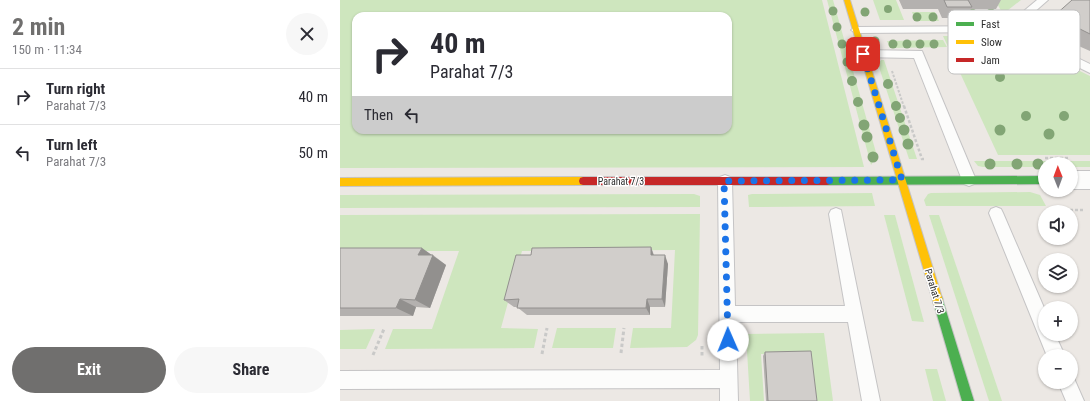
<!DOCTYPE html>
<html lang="en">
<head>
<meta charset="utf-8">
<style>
  body { margin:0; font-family:"Roboto Condensed",sans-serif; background:#f7f7f7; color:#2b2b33; height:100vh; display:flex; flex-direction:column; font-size:15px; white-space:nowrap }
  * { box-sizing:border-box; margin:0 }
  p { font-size:13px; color:#7c7c81 }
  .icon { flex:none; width:22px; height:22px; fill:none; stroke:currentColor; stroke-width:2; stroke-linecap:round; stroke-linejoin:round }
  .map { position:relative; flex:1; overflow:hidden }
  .sheet { display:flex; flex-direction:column; background:#fff; width:340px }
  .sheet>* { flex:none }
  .top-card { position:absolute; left:12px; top:12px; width:380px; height:122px; border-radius:12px; box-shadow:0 1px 3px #0004; background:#fff; color:#2b2b33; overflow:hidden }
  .needle { width:26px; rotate:359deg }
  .buttons { position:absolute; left:698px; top:157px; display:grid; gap:8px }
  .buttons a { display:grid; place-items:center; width:40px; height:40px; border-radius:50%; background:#fff; box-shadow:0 1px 3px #0004; font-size:20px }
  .pin { position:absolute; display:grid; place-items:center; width:34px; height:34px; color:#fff; margin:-17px; border-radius:8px; box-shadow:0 2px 6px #0006 }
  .me { position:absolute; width:44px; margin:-22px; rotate:359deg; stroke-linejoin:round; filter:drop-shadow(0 0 3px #0008) }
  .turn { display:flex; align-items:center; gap:14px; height:84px; padding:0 12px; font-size:18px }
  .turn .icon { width:52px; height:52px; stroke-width:2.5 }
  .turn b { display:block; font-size:28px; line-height:34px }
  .then { display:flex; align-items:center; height:38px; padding:0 12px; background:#0003; gap:8px; font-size:15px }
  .round { display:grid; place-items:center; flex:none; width:42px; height:42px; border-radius:21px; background:#f7f7f7 }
  .overview { display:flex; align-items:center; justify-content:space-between; height:68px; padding:0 12px }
  h1 { font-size:24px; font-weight:700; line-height:30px; color:#706f6e }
  .button { display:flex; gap:8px; margin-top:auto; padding:8px 12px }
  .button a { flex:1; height:46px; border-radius:24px; background:#706f6e; color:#fff; font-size:16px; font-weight:700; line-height:46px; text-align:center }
  .button a+a { background:#f7f7f7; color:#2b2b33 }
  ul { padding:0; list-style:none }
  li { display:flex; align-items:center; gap:12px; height:56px; padding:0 12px; border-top:1px solid #e1e1e2 }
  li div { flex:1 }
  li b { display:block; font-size:15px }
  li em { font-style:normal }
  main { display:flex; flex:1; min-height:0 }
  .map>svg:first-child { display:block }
  .green { fill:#cee6be; fill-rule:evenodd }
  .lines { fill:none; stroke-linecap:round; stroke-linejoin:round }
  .lane-casing { stroke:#c5c4c5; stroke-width:2 }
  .street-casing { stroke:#c5c4c5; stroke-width:2 }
  .fast-casing { stroke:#c5c4c5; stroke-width:2 }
  .slow-casing { stroke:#c5c4c5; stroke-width:2 }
  .jam-casing { stroke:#c5c4c5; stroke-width:2 }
  .path-far2 { stroke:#c9c9c8; stroke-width:2; stroke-dasharray:2.5 1.5; stroke-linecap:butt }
  .path-far1 { stroke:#c9c9c8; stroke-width:2.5; stroke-dasharray:3 2; stroke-linecap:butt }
  .path { stroke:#c9c9c8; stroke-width:3; stroke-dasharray:3.5 2.5; stroke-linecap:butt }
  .lane { fill:#fcfcfb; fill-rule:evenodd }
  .street { fill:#fcfcfb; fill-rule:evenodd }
  .fast { fill:#4caf50; fill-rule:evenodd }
  .slow { fill:#ffc107; fill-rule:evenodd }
  .jam { fill:#c62828; fill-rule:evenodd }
  .tree { fill:#82a575 }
  .wall { fill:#b4b1af }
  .shaded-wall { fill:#92908e }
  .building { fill:#d1cecb; stroke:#92908e }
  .route { stroke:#1a73e8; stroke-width:7; stroke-dasharray:0 12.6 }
  .labels { text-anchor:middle; stroke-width:3; stroke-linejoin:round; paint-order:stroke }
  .street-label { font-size:10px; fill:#2e2e2e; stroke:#fff }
  .key { fill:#fff; stroke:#c0c0c0; stroke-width:1 }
  .key-label { font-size:11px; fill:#2e2e2e }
</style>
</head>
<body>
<main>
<section class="sheet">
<div class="overview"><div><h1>2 min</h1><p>150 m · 11:34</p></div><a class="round"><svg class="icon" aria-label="close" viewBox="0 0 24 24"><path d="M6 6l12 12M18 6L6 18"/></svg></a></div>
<ul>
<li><svg class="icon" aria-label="right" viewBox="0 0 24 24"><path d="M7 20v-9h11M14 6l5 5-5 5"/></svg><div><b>Turn right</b><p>Parahat 7/3</p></div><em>40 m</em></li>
<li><svg class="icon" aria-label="left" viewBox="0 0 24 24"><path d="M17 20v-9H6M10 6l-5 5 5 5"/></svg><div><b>Turn left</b><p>Parahat 7/3</p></div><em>50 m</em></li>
</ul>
<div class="button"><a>Exit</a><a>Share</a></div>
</section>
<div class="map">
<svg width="750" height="401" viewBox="0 0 750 401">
  <rect width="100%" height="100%" fill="#ece8e4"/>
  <g class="green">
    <path d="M0 0H482L524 167 0 168ZM16 16H388V130H16Z"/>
    <path d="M487 0H493L537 156 531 165Z"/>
    <path d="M533 0H556L564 20H540Z"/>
    <path d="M655 0H681L663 14Z"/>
    <path d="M572 12H595L599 21H575Z"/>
    <path d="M603 36H669L750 76V155H658Z"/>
    <path d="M603 40 607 47 550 48 547 41Z"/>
    <path d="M541 60H544L577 159H569L538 64Z"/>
    <path d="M634 161H750V167H731V164H705V167H643L638 166Z"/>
    <path d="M690 192 700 195 706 206H586L584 200 588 194 591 193Z"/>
    <path d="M532 193 535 206 409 207 408 195 412 194Z"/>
    <path d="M354 194 360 196V207L0 208V195Z"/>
    <path d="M360 214 358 335 356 340 347 347 290 348 293 328H331L335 250 182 251 161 328 198 329 194 348 45 349 53 329H92L119 251H0V215Z"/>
    <path d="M544 215H555L584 322 572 321Z"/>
    <path d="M589 215H599L662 401H649Z"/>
    <path d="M217 328H276L273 348H212Z"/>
    <path d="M35 329 26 349H0V330Z"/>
    <path d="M484 333 493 401H474L468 354H421L424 401H410L406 334Z"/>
    <path d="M585 369H597L606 401H593Z"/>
  </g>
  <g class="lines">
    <defs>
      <g id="lane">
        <path d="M697 0H708L676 28 750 64V73L667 32 516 33 511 30 516 27 666 26Z"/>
        <path d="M523 50 582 51 636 180 634 184 629 186 624 184 622 180 574 58 519 57 518 54 519 51Z"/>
        <path d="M385 175 390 177 392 181 395 306H505L489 214 491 210 496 208 501 210 540 401H522L508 322H396L398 401H380V388L0 389V371L380 370 378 181 380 177Z"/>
        <path d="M656 207 661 209 663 213 705 310V334H715L725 356H707L649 213 651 209Z"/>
        <path d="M731 375 733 376 744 401H726L718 382H731Z"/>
      </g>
      <rect id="street" x="731" y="171" width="19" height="18"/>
      <g id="fast">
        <path d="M705 176V184L487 185 484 184 483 181 484 178 487 177Z"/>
        <path d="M598 296 602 297 603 301 634 401H622L593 301 594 297Z"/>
      </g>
      <g id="slow">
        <path d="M504 0H510L603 301 602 305 598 306 594 305 593 301Z"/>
        <path d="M243 177 246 178 247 181 246 184 243 185 0 186V178Z"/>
      </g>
      <path id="jam" d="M243 177H487L490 178 491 181 490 184 487 185H243L240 184 239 181 240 178Z"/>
    </defs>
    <use href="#lane" class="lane-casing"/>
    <use href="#street" class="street-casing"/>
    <use href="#fast" class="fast-casing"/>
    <use href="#slow" class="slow-casing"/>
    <use href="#jam" class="jam-casing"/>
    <path class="path-far2" d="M552 71 564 107"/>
    <g class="path-far1">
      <path d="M564 106 582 159H584"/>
      <path d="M705 158H730"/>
      <path d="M710 210H743"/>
    </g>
    <g class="path">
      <path d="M362 346V358"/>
      <path d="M281 353 284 328"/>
      <path d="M202 354 207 328"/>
      <path d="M33 355 44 329"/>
    </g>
    <use href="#lane" class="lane"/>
    <use href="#street" class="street"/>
    <use href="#fast" class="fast"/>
    <use href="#slow" class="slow"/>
    <use href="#jam" class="jam"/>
  </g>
  <g class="tree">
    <circle cx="548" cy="9" r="4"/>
    <circle cx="493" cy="11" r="4.5"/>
    <circle cx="525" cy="12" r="4.5"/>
    <circle cx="632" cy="13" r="4.5"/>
    <circle cx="651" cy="13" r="4.5"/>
    <circle cx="577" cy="17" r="4.5"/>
    <circle cx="593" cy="17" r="4.5"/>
    <circle cx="497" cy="27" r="4.5"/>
    <circle cx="535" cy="41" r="4.5"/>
    <circle cx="502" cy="44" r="4.5"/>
    <circle cx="553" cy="44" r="4.5"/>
    <circle cx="567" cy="44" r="4.5"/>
    <circle cx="580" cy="44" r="4.5"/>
    <circle cx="594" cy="44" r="4.5"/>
    <circle cx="507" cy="62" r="4.5"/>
    <circle cx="660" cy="77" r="5"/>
    <circle cx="512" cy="81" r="5"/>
    <circle cx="548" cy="84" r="5"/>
    <circle cx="518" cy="102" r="5"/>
    <circle cx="556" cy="106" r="5"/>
    <circle cx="686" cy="116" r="5"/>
    <circle cx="724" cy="116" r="5"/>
    <circle cx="560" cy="118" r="5"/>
    <circle cx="524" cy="125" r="5.5"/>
    <circle cx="564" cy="130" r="5.5"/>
    <circle cx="660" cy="130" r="5.5"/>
    <circle cx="709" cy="134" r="5.5"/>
    <circle cx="527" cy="137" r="5.5"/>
    <circle cx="568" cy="144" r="5.5"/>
    <circle cx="533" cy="157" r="5.5"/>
    <circle cx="650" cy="164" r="5.5"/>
    <circle cx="677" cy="164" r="5.5"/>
    <circle cx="698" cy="164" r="5.5"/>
  </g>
  <g class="wall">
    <path d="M559 0H661L656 9H631L626 18H602L598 9H563Z"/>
    <path d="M750 0V51L725 40 701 38 696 36 705 24Z"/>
    <path d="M311 247 314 255 328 264 325 307H310V315H187L177 307H174L164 300 191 255Z"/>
    <path d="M0 248 93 255 106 265 90 308 76 307 73 316H0Z"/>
    <path d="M425 352 477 401H426L423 356Z"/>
  </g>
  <g class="shaded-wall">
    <path d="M311 247 314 257 311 255Z"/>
    <path d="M82 248 106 265 90 308 75 300 78 255Z"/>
    <path d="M325 255 328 264 325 307 322 299Z"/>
    <path d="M60 299 76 307 73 316 56 308Z"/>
    <path d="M307 299 310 307V315L306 308Z"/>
  </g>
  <g class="building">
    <path d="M604 0H628L632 7H607Z"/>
    <path d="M732 0H750V34L736 27 710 26 705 24Z"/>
    <path d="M311 247V255H325L322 299H307L306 308H177L179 299 164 300 176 255H191L192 248Z"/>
    <path d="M0 248H82L78 255H93L75 300 60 299 56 308H0Z"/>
    <path d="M471 351 477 401H428L425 352Z"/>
  </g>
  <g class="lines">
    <path class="route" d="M388 340 384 181 562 180 523 54"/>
  </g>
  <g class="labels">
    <g class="street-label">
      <text x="281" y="185">Parahat 7/3</text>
      <text transform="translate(595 291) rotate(73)" y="4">Parahat 7/3</text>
    </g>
  </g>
  <rect x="608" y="10" width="132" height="64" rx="6" class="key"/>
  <rect x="616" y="22" width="18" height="4" fill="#4caf50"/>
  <rect x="616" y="40" width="18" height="4" fill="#ffc107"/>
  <rect x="616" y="58" width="18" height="4" fill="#c62828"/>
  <g class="key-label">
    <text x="641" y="28">Fast</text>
    <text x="641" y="46">Slow</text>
    <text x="641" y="64">Jam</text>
  </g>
</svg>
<div class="buttons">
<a><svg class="needle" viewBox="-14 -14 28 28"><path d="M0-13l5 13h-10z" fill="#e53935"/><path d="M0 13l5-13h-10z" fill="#7c7c81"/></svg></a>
<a><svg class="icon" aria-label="sound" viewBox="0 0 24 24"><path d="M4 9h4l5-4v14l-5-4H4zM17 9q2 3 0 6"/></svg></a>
<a><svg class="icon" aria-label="layers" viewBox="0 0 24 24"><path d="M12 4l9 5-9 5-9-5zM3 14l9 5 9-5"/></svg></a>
<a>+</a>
<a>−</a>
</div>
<div class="pin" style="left:523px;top:54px;background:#d93025"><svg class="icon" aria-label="arrive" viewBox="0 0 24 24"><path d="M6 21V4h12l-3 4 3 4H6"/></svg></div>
<svg class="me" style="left:388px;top:340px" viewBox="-20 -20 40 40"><circle r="19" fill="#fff"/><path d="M0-13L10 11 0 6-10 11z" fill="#1a73e8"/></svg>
<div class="top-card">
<div class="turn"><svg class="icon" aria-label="right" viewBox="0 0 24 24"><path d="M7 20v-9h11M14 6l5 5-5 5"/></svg><div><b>40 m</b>Parahat 7/3</div></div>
<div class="then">Then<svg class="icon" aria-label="left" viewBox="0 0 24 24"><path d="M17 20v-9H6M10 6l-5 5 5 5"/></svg></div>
</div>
</div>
</main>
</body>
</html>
